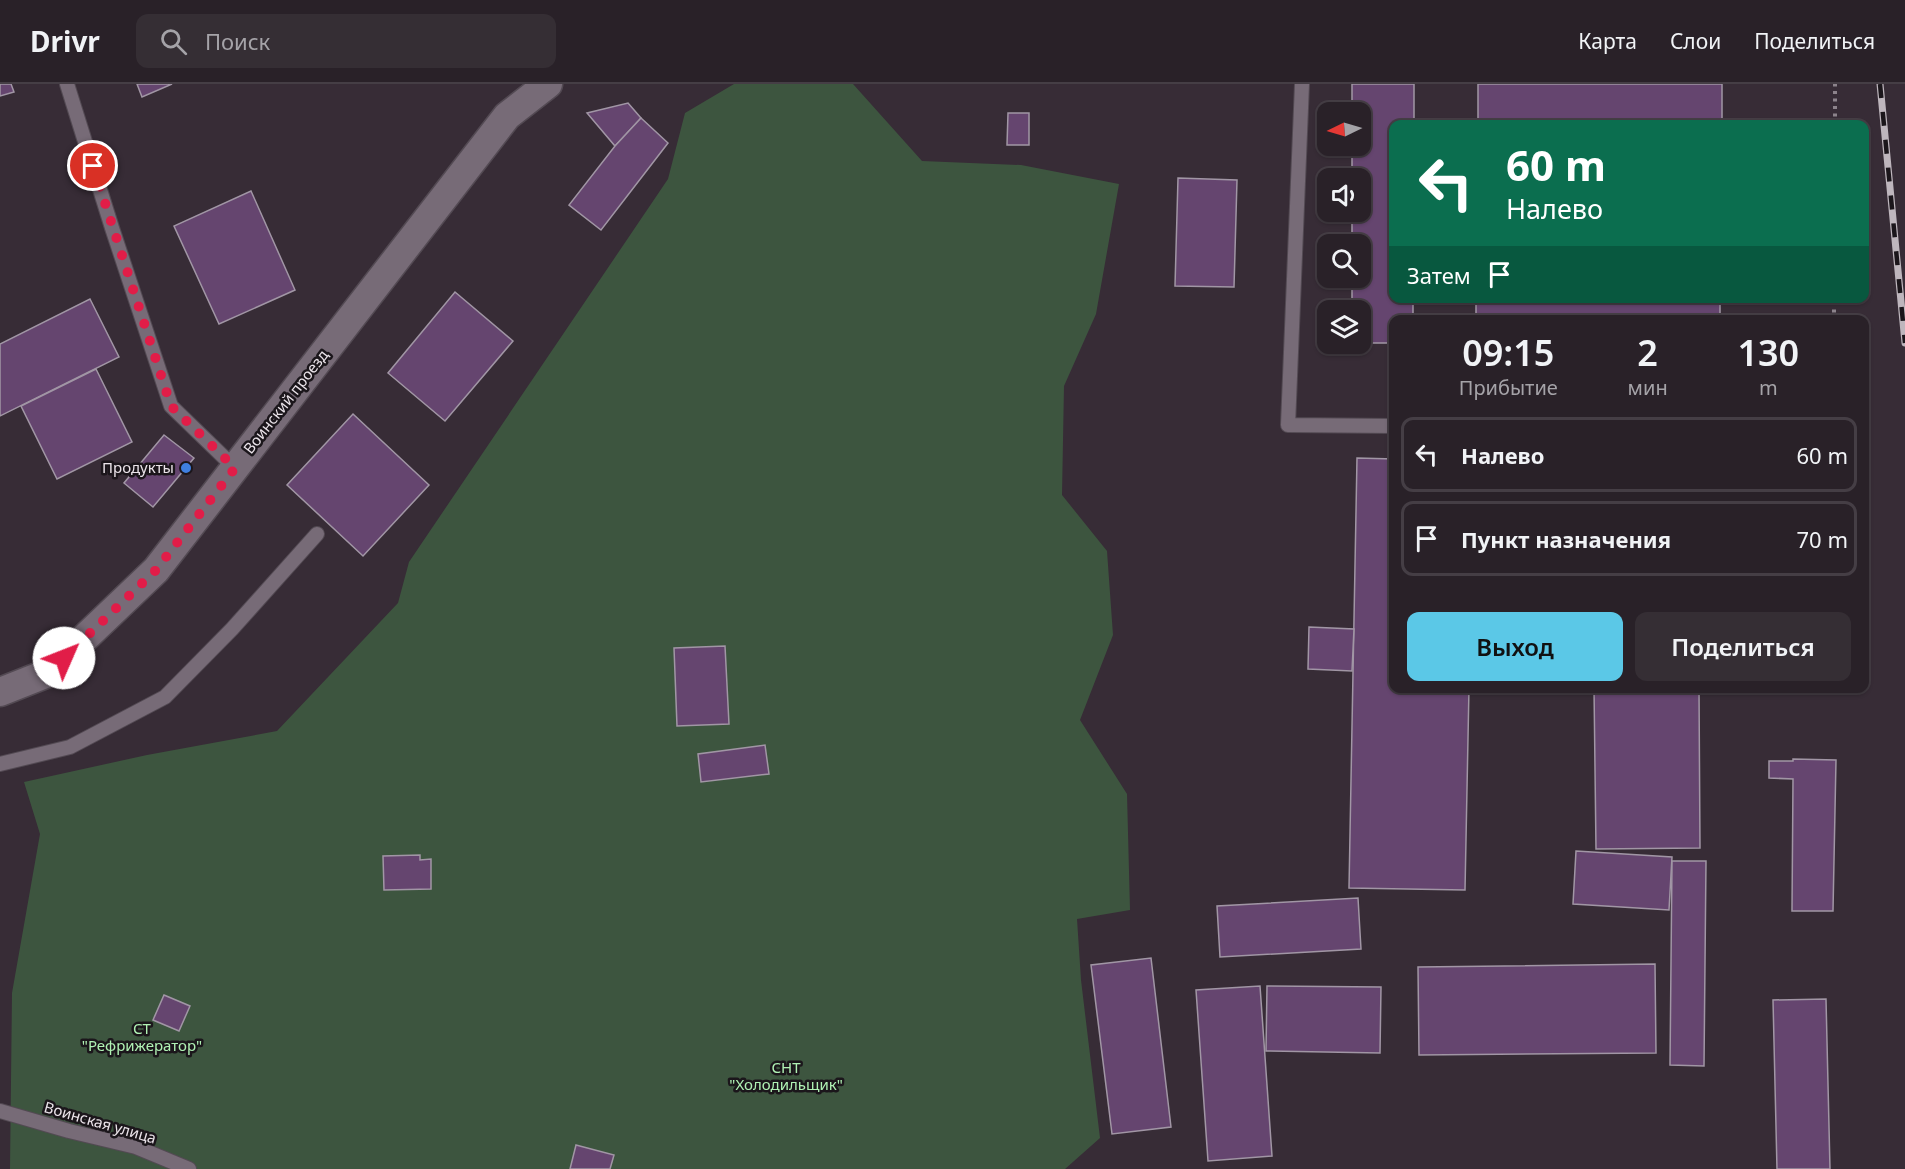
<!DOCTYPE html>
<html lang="ru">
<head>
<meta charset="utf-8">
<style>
  body { margin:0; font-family:"Noto Sans",sans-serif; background:#352e34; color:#f1f3f6; height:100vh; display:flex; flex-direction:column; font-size:22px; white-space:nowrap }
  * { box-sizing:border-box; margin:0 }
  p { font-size:20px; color:#a5a3a8 }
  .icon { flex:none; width:33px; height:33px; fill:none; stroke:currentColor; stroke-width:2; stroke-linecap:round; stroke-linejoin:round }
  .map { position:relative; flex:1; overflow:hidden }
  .details { position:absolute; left:1389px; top:231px; width:480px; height:378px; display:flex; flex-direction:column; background:#292128; border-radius:12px; box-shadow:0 2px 4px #0004,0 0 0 2px #453e45 }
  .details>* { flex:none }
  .hud { position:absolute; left:1389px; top:36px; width:480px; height:183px; border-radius:12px; box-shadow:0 2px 4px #0004,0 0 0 2px #453e45; background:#0b6e4f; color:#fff; overflow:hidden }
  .needle { width:39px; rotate:265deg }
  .tools { position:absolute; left:1317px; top:18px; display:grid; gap:12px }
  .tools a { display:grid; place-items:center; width:54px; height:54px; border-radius:12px; background:#292128; box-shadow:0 2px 4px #0004,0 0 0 2px #453e45; font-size:30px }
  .pin { position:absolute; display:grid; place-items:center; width:51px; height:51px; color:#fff; margin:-26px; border:3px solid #fff; border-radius:50%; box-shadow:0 2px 6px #0007 }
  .me { position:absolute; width:66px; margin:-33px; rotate:46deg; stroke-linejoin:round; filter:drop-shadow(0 0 4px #0008) }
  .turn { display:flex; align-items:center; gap:21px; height:126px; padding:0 18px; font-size:27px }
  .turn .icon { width:78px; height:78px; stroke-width:2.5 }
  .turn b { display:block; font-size:42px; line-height:51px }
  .then { display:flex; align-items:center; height:57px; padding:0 18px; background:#0003; gap:12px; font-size:22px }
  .eta { display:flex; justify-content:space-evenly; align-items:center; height:102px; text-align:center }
  .eta b { font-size:36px; font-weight:600; line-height:42px }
  .action { display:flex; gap:12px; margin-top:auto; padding:12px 18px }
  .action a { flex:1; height:69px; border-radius:12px; background:#5bc8e7; color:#111; font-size:24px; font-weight:600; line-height:69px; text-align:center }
  .action a+a { background:#352e34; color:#f1f3f6 }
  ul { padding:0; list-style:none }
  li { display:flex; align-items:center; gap:18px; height:75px; margin:0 12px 9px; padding:0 6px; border:3px solid #453e45; border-radius:12px }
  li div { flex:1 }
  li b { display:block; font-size:22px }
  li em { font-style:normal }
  header { display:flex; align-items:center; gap:36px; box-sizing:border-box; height:84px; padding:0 30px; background:#292128; border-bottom:2px solid #453e45 }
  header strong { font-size:28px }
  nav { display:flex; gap:33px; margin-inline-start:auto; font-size:21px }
  .search { width:420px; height:54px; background:#352e34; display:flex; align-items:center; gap:15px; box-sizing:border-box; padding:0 21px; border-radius:12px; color:#a5a3a8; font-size:22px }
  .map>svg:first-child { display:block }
  .green { fill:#3d553f }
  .building { fill:#65456f; stroke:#a196a5; stroke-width:1.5 }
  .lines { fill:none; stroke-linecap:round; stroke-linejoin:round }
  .lane-casing { stroke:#534a53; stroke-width:16 }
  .street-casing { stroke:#534a53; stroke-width:31 }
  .path { stroke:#8c838b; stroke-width:4; stroke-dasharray:3 4.5; stroke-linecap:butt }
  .lane { stroke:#776b77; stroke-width:14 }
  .street { stroke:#776b77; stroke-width:28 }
  .rail-casing { stroke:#beb6bd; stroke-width:7 }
  .rail { stroke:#1b161b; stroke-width:4.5; stroke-dasharray:14; stroke-linecap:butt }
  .route { stroke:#e11d48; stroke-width:10; stroke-dasharray:0 18 }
  .shop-dot { fill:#3f7fe0; stroke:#1b161b; stroke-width:2 }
  .labels { text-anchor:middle; stroke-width:5; stroke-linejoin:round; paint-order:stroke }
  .street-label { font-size:15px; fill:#ebe4ea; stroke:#1b161b }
  .poi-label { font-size:15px; fill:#ebe4ea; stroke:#1b161b; text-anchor:end }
  .park-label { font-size:15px; fill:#b0f2b4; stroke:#1b161b }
</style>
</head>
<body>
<header>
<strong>Drivr</strong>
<div class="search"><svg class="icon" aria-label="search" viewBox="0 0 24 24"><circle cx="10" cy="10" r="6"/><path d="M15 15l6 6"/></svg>Поиск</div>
<nav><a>Карта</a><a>Слои</a><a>Поделиться</a></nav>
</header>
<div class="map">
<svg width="1905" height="1085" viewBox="0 0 1905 1085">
  <rect width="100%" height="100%" fill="#372c36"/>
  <path class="green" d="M734 0H853L922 77 1021 81 1119 100 1096 230 1064 302 1062 411 1107 467 1113 551 1080 636 1127 710 1130 826 1077 835 1081 896 1100 1054 1065 1085H10L12 909 40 750 24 698 147 671 277 647 398 519 409 478 668 95 685 29Z"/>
  <g class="building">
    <path d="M0 0H11L14 8 0 12Z"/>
    <path d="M137 0H172L142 13Z"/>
    <path d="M1352 0H1414V40H1394V214H1413V236H1394V259H1360V226H1352V194H1360V160H1352V128H1360V94H1352V62H1360V28H1352Z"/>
    <rect x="1478" y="0" width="244" height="40"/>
    <path d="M628 19 641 34 615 62 587 29Z"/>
    <path d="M1008 29H1029V61H1007Z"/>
    <path d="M641 34 668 59 601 146 569 121 615 62Z"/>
    <path d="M1178 94 1237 96 1234 203 1175 202Z"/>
    <path d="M251 107 295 206 219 240 174 142Z"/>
    <path d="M455 208 513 257 445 337 388 289Z"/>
    <rect x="1476" y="214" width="244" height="22"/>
    <path d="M90 215 119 273 0 332V260Z"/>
    <path d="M96 285 132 358 57 395 21 322Z"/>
    <path d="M353 330 429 401 363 472 287 401Z"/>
    <path d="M164 351 194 374 153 423 124 399Z"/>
    <path d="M1357 374 1394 375V604H1469L1465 806 1349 804Z"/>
    <path d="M1309 543 1354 545 1352 587 1308 585Z"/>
    <path d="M725 562 729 640 677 642 674 564Z"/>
    <path d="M1594 604H1699L1700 764 1596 765Z"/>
    <path d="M765 661 769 690 701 698 698 670Z"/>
    <path d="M1793 675 1836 676 1833 827H1792L1793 695 1769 694V677H1793Z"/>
    <path d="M1576 767 1672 773 1669 826 1573 820Z"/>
    <path d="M420 771V776L431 775V805L384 806 383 772Z"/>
    <path d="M1672 777H1706L1704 982 1670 981Z"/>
    <path d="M1358 814 1361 865 1220 873 1217 822Z"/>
    <path d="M1151 874 1171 1043 1112 1050 1091 881Z"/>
    <path d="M1655 880 1656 969 1419 971 1418 883Z"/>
    <path d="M1260 902 1272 1072 1208 1077 1196 906Z"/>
    <path d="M1267 902 1381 903 1380 969 1266 967Z"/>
    <path d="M164 911 190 922 179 947 153 936Z"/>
    <path d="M1826 915 1830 1085H1777L1773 916Z"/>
    <path d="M576 1061 614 1071 610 1085H570Z"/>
  </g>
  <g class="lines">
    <defs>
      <g id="lane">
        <path d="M67 0 112 144 171 322 235 384"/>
        <path d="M1302 0 1288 341 1394 342"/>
        <path d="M0 680 70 663 165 613 232 545 317 450"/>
        <path d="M0 1027 69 1047 136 1063 189 1085"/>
      </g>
      <path id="street" d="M0 608 48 589 156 486 507 32 548 0"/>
    </defs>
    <use href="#lane" class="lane-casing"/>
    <use href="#street" class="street-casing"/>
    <g class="path">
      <path d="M1835 40V0"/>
      <path d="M1834 236V214"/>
    </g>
    <use href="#lane" class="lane"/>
    <use href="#street" class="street"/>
    <defs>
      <path id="rail" d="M1880 0 1905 259"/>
    </defs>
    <use href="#rail" class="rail-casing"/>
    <use href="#rail" class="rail"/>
  </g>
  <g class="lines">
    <path class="route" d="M64 574 156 486 235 384 171 322 93 82"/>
  </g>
  <circle class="shop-dot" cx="186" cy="384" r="6"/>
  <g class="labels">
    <g class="street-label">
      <text transform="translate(286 318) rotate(-52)" y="5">Воинский проезд</text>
      <text transform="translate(100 1039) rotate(16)" y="5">Воинская улица</text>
    </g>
    <g class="poi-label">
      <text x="174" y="389">Продукты</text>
    </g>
    <g class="park-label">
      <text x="142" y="950">СТ<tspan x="142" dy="17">"Рефрижератор"</tspan></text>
      <text x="786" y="989">СНТ<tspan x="786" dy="17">"Холодильщик"</tspan></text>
    </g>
  </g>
</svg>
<div class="tools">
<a><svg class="needle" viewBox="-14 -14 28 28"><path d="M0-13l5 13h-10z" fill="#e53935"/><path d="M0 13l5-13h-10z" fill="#a5a3a8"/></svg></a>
<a><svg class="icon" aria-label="sound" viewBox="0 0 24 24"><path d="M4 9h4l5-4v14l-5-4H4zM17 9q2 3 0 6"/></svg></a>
<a><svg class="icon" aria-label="search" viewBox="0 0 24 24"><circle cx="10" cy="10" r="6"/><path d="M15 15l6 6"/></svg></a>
<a><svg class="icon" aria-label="layers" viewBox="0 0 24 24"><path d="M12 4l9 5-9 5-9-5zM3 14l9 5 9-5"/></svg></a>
</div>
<div class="pin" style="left:93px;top:82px;background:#d93025"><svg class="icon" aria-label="arrive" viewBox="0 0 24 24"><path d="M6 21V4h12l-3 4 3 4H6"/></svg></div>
<svg class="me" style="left:64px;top:574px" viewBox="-20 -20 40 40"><circle r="19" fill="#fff"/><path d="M0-13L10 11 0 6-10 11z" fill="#e11d48"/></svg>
<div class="hud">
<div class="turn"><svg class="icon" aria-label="left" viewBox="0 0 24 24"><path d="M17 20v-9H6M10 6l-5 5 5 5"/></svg><div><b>60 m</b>Налево</div></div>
<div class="then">Затем<svg class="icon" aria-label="arrive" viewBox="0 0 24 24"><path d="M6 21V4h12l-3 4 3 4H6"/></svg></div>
</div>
<section class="details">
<div class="eta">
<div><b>09:15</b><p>Прибытие</p></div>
<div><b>2</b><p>мин</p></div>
<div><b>130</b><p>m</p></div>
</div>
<ul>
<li><svg class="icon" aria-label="left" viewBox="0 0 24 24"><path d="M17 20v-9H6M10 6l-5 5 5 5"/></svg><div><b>Налево</b></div><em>60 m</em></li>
<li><svg class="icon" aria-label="arrive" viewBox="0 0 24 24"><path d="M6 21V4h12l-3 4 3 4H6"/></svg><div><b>Пункт назначения</b></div><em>70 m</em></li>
</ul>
<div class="action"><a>Выход</a><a>Поделиться</a></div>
</section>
</div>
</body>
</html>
